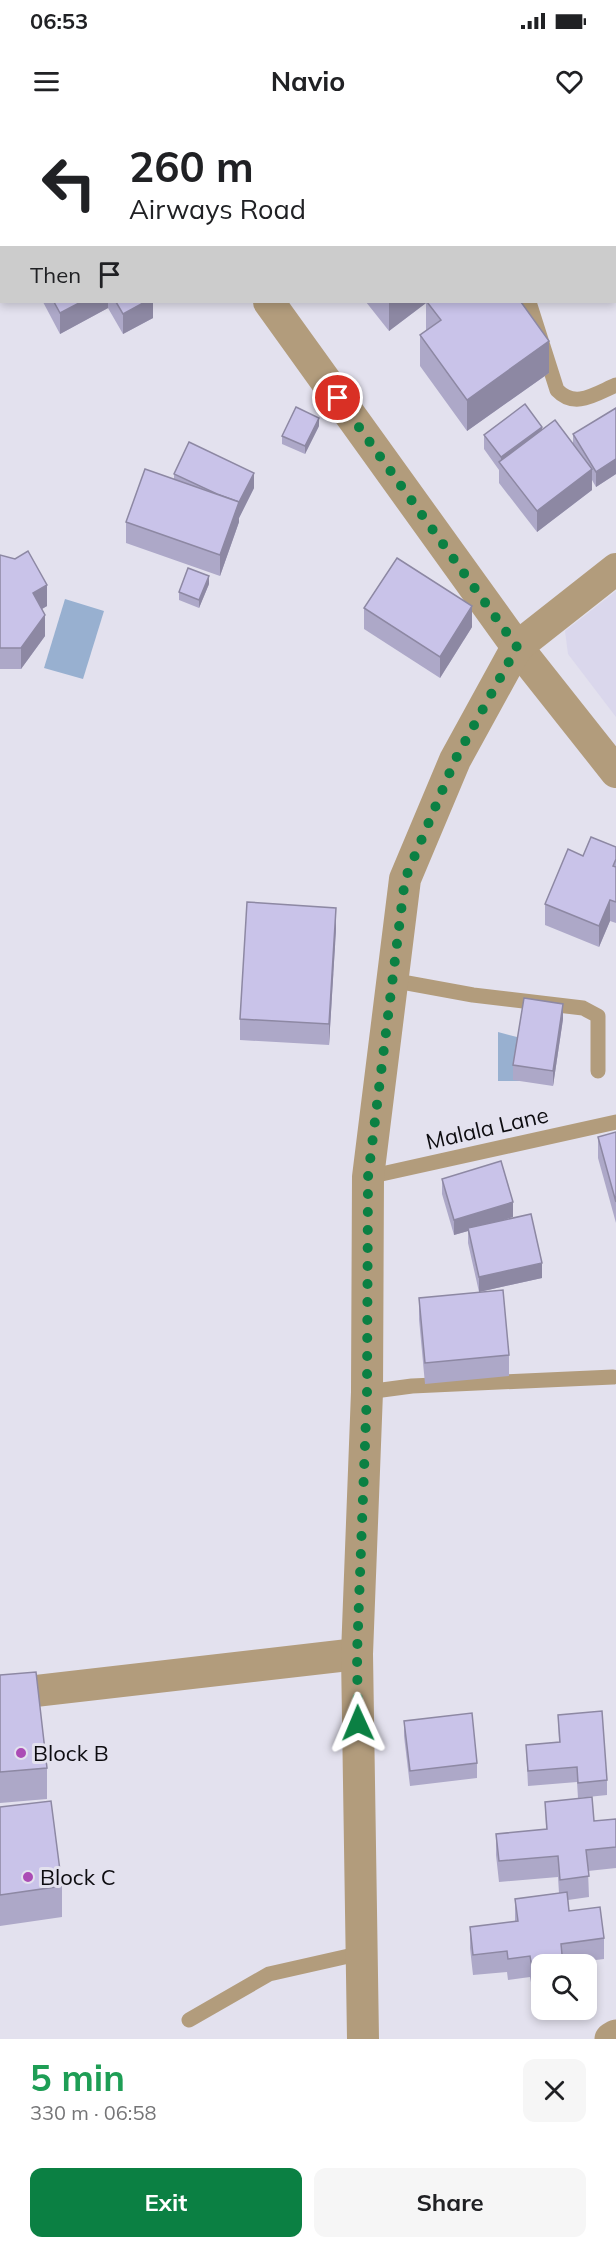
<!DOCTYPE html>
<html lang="en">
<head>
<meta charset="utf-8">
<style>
  body { margin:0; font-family:Mulish,sans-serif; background:#f6f6f6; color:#202124; height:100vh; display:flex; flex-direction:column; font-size:22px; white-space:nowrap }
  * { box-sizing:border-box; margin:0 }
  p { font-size:20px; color:#757577 }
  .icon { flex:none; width:33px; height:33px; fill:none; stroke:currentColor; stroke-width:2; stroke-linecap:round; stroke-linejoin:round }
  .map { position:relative; height:1919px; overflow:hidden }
  .side { display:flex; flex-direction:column; background:#fff; flex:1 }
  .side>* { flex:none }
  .top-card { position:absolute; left:0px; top:0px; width:616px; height:183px; box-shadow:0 3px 9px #0003; background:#fff; color:#202124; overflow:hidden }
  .fabs { position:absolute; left:531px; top:1834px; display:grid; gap:12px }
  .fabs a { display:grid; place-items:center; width:66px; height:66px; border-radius:12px; background:#fff; box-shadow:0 3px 9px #0003; font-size:30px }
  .pin { position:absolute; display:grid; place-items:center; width:51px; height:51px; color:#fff; margin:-26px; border:3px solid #fff; border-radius:50%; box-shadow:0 2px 6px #0007 }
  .me { position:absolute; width:66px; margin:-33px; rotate:359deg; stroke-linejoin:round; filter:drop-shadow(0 0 4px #0008) }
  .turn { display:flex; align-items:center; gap:21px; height:126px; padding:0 30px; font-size:27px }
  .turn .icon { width:78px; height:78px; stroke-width:2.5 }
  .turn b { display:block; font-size:42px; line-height:51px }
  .then { display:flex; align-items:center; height:57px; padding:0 30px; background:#0003; gap:12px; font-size:22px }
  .round { display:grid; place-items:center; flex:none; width:63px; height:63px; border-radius:12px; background:#f6f6f6 }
  .summary { display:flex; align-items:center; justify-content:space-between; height:102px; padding:0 30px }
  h1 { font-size:36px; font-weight:700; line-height:45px; color:#1e9e55 }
  .cta { display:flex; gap:12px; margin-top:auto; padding:12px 30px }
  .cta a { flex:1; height:69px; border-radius:12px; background:#0b8043; color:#fff; font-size:24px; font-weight:700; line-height:69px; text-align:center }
  .cta a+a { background:#f6f6f6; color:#202124 }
  .status { display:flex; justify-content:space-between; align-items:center; height:42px; padding:0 30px; background:#fff; direction:ltr }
  .status svg { height:16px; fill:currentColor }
  header { display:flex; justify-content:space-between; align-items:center; height:78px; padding:0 30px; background:#fff; font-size:27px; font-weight:700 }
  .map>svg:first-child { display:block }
  .built { fill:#dad7ec }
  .water { fill:#98b0d0 }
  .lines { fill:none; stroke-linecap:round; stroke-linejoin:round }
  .service { stroke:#b29c7c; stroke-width:15 }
  .minor { stroke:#b29c7c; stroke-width:32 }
  .tertiary { stroke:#b29c7c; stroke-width:33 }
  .wall { fill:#ada8c8 }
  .shaded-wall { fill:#8d88a3 }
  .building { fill:#c9c3e9; stroke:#8d88a3; stroke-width:1.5 }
  .route { stroke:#0b8043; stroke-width:10; stroke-dasharray:0 18 }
  .poi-dot { fill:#ab4cb5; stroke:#e3e1ee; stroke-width:2 }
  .labels { text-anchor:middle; stroke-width:6; stroke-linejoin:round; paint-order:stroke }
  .street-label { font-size:22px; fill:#0d0c10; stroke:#e3e1ee }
  .poi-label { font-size:22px; fill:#0d0c10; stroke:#e3e1ee; text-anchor:start }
</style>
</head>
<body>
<div class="status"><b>06:53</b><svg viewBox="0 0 49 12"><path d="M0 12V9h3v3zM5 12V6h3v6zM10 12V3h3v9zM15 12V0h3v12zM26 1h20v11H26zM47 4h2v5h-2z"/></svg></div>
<header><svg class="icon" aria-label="menu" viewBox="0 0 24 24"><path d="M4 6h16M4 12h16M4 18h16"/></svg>Navio<svg class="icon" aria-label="heart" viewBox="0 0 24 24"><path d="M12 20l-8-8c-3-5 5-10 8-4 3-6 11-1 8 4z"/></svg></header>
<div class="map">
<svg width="616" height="1919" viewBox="0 0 616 1919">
  <rect width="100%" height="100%" fill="#e3e1ee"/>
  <path class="built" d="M616 471V597L568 534 565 511Z"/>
  <g class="water">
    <path d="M65 479 104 491 83 559 44 548Z"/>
    <path d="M498 912 517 917 520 961H498Z"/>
  </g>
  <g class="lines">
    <g class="service">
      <path d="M529 182 557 270C575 289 595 274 616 265"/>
      <path d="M391 860 473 875 583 888 598 896V951"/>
      <path d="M368 1057 616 1002"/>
      <path d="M367 1272 412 1266 613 1257"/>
      <path d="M189 1900 269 1854 362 1833"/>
    </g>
    <g class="minor">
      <path d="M138 0 140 2"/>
      <path d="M269 182 517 527 616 652"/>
      <path d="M0 1575 357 1534"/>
      <path d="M363 1919 357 1534 367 1272 368 1057 405 759 455 640 517 527 616 449"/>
    </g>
    <path class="tertiary" d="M611 1919 616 1916"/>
  </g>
  <g class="wall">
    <path d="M43 182H153V198L123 214 108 188 60 214Z"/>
    <path d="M366 182H521L549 253 467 311 420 246V215L426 211V183L389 211Z"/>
    <path d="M616 288V354L596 367 592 360V370L537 412 499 363V350L484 329V315L542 310 573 324V314Z"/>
    <path d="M319 306 305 334 282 324V316Z"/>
    <path d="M174 354 254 368 239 398V402L220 456 126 423V402L174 359Z"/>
    <path d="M0 435 47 486 42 489 45 516 21 549H0Z"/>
    <path d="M209 464 199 488 179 480V472Z"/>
    <path d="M364 488 472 507 440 558 364 509Z"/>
    <path d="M616 727V803L610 801 599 827 545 805V784L583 736Z"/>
    <path d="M336 809 329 925 240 920V899Z"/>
    <path d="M563 899 553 966 513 960V945Z"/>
    <path d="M616 1012V1103L598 1038V1017Z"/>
    <path d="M442 1059 513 1097 503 1100 542 1158 479 1172 468 1123V1111L454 1115 442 1074Z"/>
    <path d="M419 1178 509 1235V1256L425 1264 419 1199Z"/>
    <path d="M0 1555 47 1648V1679L0 1683Z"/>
    <path d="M558 1595 607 1660V1675L578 1678 577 1662 528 1666 526 1625 559 1622Z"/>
    <path d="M404 1601 477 1643V1658L410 1666 404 1616Z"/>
    <path d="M545 1682 594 1701 616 1699V1748L588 1751 589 1777 568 1780 569 1791 604 1818V1839L563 1844 542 1845V1872L533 1873 530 1857 508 1860 507 1852 473 1855 470 1828V1807L515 1802V1779L559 1773 558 1757 499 1762 496 1735V1714L546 1709Z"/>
    <path d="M0 1687 62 1766V1797L0 1806Z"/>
  </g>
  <g class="shaded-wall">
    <path d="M81 182H108V188L60 214V193Z"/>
    <path d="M145 182H153V198L123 214V194Z"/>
    <path d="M389 182H426V183L389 211Z"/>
    <path d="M549 221V253L467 311V280Z"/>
    <path d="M319 298V306L305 334V326Z"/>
    <path d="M542 307V322L501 344V337Z"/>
    <path d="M616 339V354L596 367V352Z"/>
    <path d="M592 349V370L537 412V391Z"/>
    <path d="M254 353V368L239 398V402L220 456V435L239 382Z"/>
    <path d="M209 456V464L199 488V480Z"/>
    <path d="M47 465V486L33 494V473Z"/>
    <path d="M472 486V507L440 558V537Z"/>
    <path d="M45 495V516L21 549V528Z"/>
    <path d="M610 780V801L599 827V806Z"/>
    <path d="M336 788V809L329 925V904Z"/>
    <path d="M563 884V899L553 966V951Z"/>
    <path d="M513 1082V1097L469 1111 468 1108V1111L454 1115V1100Z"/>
    <path d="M542 1143V1158L479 1172V1157Z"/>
  </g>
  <g class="building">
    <path d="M492 0H575L578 2H491Z"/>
    <path d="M54 182H81L60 193Z"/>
    <path d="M116 182H145L123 194Z"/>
    <path d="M427 182H521L549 221 467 280 420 215 441 200Z"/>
    <path d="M525 284 542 307 501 337 484 315Z"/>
    <path d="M296 287 319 298 305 326 282 316Z"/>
    <path d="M616 288V339L596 352 573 314Z"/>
    <path d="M555 300 592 349 537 391 499 342Z"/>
    <path d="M189 322 254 353 238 384 239 382 217 374 174 354Z"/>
    <path d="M145 349 239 382 220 435 126 402Z"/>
    <path d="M28 431 47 465 33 473 45 495 21 528H0V435L15 439Z"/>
    <path d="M397 438 472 486 440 537 364 488Z"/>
    <path d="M188 448 209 456 199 480 179 472Z"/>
    <path d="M591 717 616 727V739L613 746 616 747V782L610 780 599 806 545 784 568 729 583 736Z"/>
    <path d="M247 782 336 788 329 904 240 899Z"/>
    <path d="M524 878 563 884 553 951 513 945Z"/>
    <path d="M616 1012V1082L598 1017Z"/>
    <path d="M501 1041 513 1082 454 1100 442 1059Z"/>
    <path d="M531 1094 542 1143 479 1157 468 1108Z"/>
    <path d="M503 1170 509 1235 425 1243 419 1178Z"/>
    <path d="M36 1552 47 1648 0 1652V1555Z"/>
    <path d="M602 1591 607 1660 578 1663 577 1647 528 1651 526 1625 560 1622 558 1595Z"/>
    <path d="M472 1593 477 1643 410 1651 404 1601Z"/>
    <path d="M592 1677 594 1701 616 1699V1727L586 1730 589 1756 560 1760 558 1736 499 1741 496 1714 547 1709 545 1682Z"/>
    <path d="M51 1681 62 1766 0 1775V1687Z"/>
    <path d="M567 1772 569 1791 600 1787 604 1818 561 1824 563 1845H542V1852L533 1853 530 1836 508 1839 507 1831 473 1835 470 1807 518 1801 515 1779Z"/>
  </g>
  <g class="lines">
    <path class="route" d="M338 278 517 527 455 640 405 759 368 1057 367 1272 357 1534 358 1603"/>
  </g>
  <g class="poi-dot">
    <circle cx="21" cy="1633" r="6"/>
    <circle cx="28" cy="1757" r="6"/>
  </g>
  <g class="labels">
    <g class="street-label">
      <text transform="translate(487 1008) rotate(-13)" y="8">Malala Lane</text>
    </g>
    <g class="poi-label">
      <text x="33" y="1641">Block B</text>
      <text x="40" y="1765">Block C</text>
    </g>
  </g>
</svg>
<div class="fabs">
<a><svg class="icon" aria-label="search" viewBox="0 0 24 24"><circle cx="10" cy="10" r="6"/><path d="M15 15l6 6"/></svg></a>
</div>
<div class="pin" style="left:338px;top:278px;background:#d93025"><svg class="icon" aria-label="arrive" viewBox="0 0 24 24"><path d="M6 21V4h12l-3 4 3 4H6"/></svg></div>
<svg class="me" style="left:358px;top:1603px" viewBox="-20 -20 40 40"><path d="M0-17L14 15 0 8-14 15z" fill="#0b8043" stroke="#fff" stroke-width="4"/></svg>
<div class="top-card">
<div class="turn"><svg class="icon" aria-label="left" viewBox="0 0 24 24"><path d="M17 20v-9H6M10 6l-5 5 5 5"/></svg><div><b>260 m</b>Airways Road</div></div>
<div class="then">Then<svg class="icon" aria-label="arrive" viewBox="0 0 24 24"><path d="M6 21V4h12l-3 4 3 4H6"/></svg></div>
</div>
</div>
<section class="side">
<div class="summary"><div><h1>5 min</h1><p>330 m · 06:58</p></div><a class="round"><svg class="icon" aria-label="close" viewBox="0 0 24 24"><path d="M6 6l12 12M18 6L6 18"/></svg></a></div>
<div class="cta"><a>Exit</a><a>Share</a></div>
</section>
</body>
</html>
